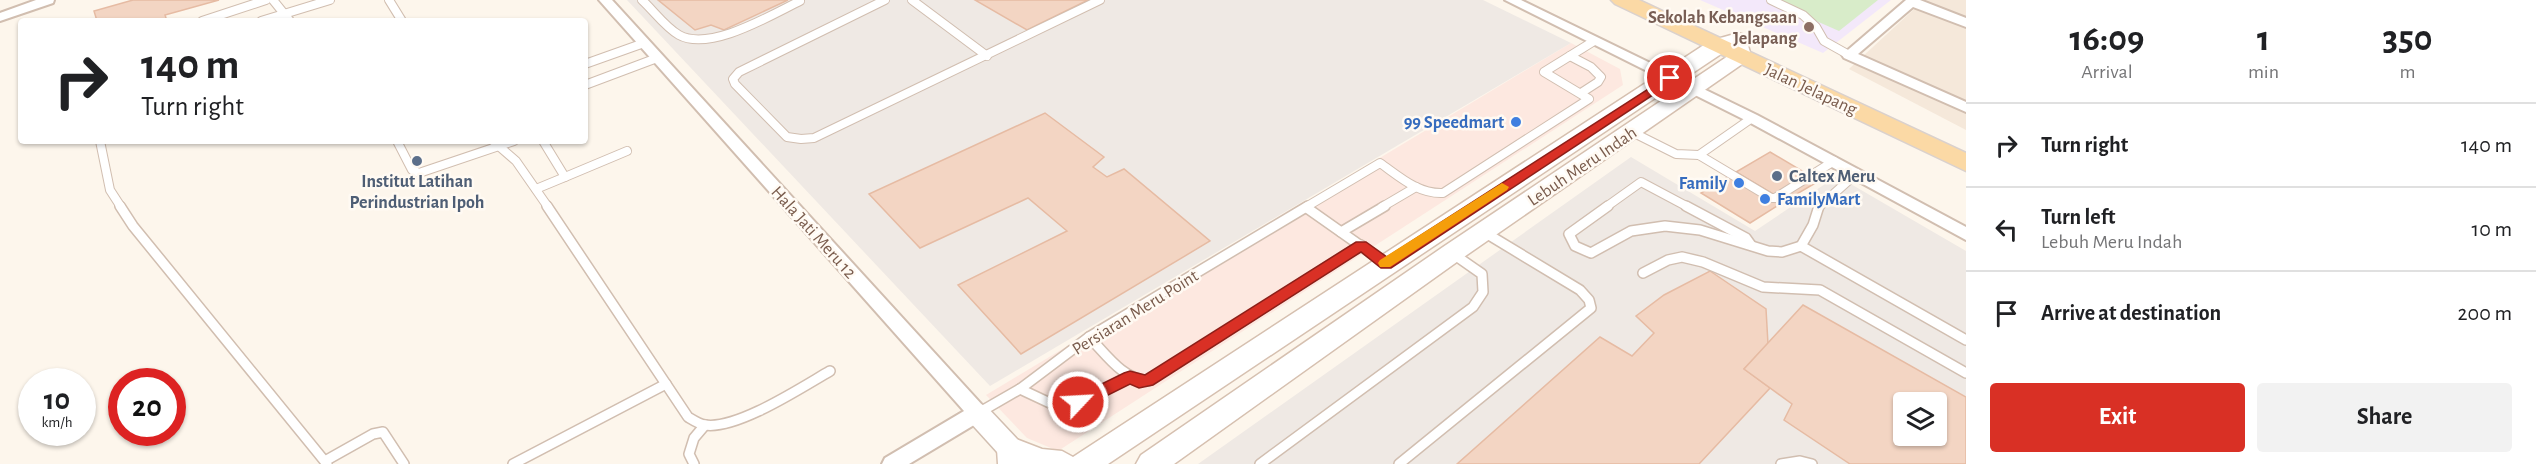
<!DOCTYPE html>
<html lang="en">
<head>
<meta charset="utf-8">
<style>
  body { margin:0; font-family:"Alegreya Sans",sans-serif; background:#f2f2f2; color:#202124; height:100vh; display:flex; flex-direction:column; font-size:22px; white-space:nowrap }
  * { box-sizing:border-box; margin:0 }
  p { font-size:20px; color:#757577 }
  .icon { flex:none; width:33px; height:33px; fill:none; stroke:currentColor; stroke-width:2; stroke-linecap:round; stroke-linejoin:round }
  .map { position:relative; flex:1; overflow:hidden }
  .side { display:flex; flex-direction:column; background:#fff; width:570px }
  .side>* { flex:none }
  .guide { position:absolute; left:18px; top:18px; width:570px; height:126px; border-radius:6px; box-shadow:0 2px 4px #0004; background:#fff; color:#202124; overflow:hidden }
  .fabs { position:absolute; left:1893px; top:392px; display:grid; gap:12px }
  .fabs a { display:grid; place-items:center; width:54px; height:54px; border-radius:6px; background:#fff; box-shadow:0 2px 4px #0004; font-size:30px }
  .speed { position:absolute; left:18px; top:368px; display:flex; gap:12px; font-size:30px; font-weight:700; text-align:center }
  .speed>* { display:grid; place-content:center; width:78px; height:78px; border-radius:50%; background:#fff; box-shadow:0 2px 4px #0004; line-height:1 }
  .speed small { font-size:15px; font-weight:400 }
  .speed .limit { border:9px solid #d22; background:#fff; color:#111 }
  .pin { position:absolute; display:grid; place-items:center; width:51px; height:51px; color:#fff; margin:-26px; border:3px solid #fff; border-radius:50%; box-shadow:0 2px 6px #0007 }
  .me { position:absolute; width:66px; margin:-33px; rotate:65deg; stroke-linejoin:round; filter:drop-shadow(0 0 4px #0008) }
  .turn { display:flex; align-items:center; gap:21px; height:126px; padding:0 24px; font-size:27px }
  .turn .icon { width:78px; height:78px; stroke-width:2.5 }
  .turn b { display:block; font-size:42px; line-height:51px }
  .eta { display:flex; justify-content:space-evenly; align-items:center; height:102px; text-align:center }
  .eta b { font-size:36px; font-weight:600; line-height:42px }
  .button { display:flex; gap:12px; margin-top:auto; padding:12px 24px }
  .button a { flex:1; height:69px; border-radius:6px; background:#d93025; color:#fff; font-size:24px; font-weight:600; line-height:69px; text-align:center }
  .button a+a { background:#f2f2f2; color:#202124 }
  ul { padding:0; list-style:none }
  li { display:flex; align-items:center; gap:18px; height:84px; padding:0 24px; border-top:2px solid #e0e0e0 }
  li div { flex:1 }
  li b { display:block; font-size:22px }
  li em { font-style:normal }
  main { display:flex; flex:1; min-height:0 }
  .map>svg:first-child { display:block }
  .residential { fill:#f5e8da }
  .commercial { fill:#fde8e0 }
  .industrial { fill:#efe9e4; fill-rule:evenodd }
  .education { fill:#f3e8fa }
  .green { fill:#d8ecc9 }
  .building { fill:#f3d5c3; stroke:#e6bba3; stroke-width:1.5; fill-rule:evenodd }
  .lines { fill:none; stroke-linecap:round; stroke-linejoin:round }
  .service-far1-casing { stroke:#d1beb0; stroke-width:10 }
  .service-casing { stroke:#d1beb0; stroke-width:12 }
  .minor-casing { stroke:#d1beb0; stroke-width:4 }
  .tertiary-casing { stroke:#d1beb0; stroke-width:3 }
  .secondary-casing { stroke:#d6c0b0; stroke-width:3 }
  .primary-casing { stroke:#dad1cd; stroke-width:3 }
  .service-far1 { stroke:#fff; stroke-width:8 }
  .service { stroke:#fff; stroke-width:9 }
  .minor { fill:#fff; fill-rule:evenodd }
  .tertiary { fill:#fff; fill-rule:evenodd }
  .secondary { fill:#fff; fill-rule:evenodd }
  .primary { fill:#fbd9a5; fill-rule:evenodd }
  .route { fill:#d93025; stroke:#8d1f18; stroke-width:1.5 }
  .slow { fill:#f59e0b }
  .education-dot { fill:#8d6e63; stroke:#fffaf3; stroke-width:2 }
  .shop-dot { fill:#3f7fe0; stroke:#fffaf3; stroke-width:2 }
  .service-dot { fill:#5c6f8a; stroke:#fffaf3; stroke-width:2 }
  .labels { text-anchor:middle; stroke-width:5; stroke-linejoin:round; paint-order:stroke }
  .education-label { font-size:18px; font-weight:bold; fill:#785e54; stroke:#fffaf3; text-anchor:end }
  .street-label { font-size:18px; fill:#7a5c4d; stroke:#fffaf3 }
  .shop-label { font-size:18px; font-weight:bold; fill:#366cbe; stroke:#fffaf3; text-anchor:end }
  .service-label { font-size:18px; font-weight:bold; fill:#4e5e75; stroke:#fffaf3; text-anchor:start }
</style>
</head>
<body>
<main>
<div class="map">
<svg width="1966" height="464" viewBox="0 0 1966 464">
  <rect width="100%" height="100%" fill="#fdf6ec"/>
  <path class="residential" d="M1924 0H1966V130L1849 69Z"/>
  <path class="commercial" d="M1571 43 1620 69 1623 85 1058 451 1027 438 986 395Z"/>
  <g class="industrial">
    <path d="M627 0H1483L1571 43 990 386Z"/>
    <path d="M1631 157 1755 231 1837 176 1966 251V464H1198ZM1904 402H1936V435H1904Z"/>
  </g>
  <path class="education" d="M1700 0H1891L1823 53Z"/>
  <path class="green" d="M1768 0H1878L1839 31Z"/>
  <g class="building">
    <path d="M133 0H219L165 15 167 21H97L94 11Z"/>
    <path d="M658 0H788L724 30 711 25 695 30Z"/>
    <path d="M975 0H1088L1027 30Z"/>
    <path d="M1045 113 1104 157 1093 167 1107 177 1124 169 1210 241 1021 354 958 285 1067 231 1028 198 920 248 869 194Z"/>
    <path d="M1770 152 1819 181 1785 201 1736 172Z"/>
    <path d="M1736 172 1785 201 1750 223 1701 193Z"/>
    <path d="M1710 271 1766 309 1768 344 1744 369 1770 388 1699 464H1457L1600 337 1632 356 1654 333 1636 316 1664 295Z"/>
    <path d="M1803 305 1966 397V464H1850L1784 420 1792 404 1744 369ZM1904 402H1936V435H1904Z"/>
  </g>
  <g class="lines">
    <defs>
      <g id="service-far1">
        <path d="M273 0 290 21"/>
        <path d="M389 0 402 21"/>
        <path d="M642 0C654 11 665 27 679 35 710 52 771 15 800 1L798 0"/>
        <path d="M885 0 739 72 733 79 735 84 787 137 801 139 814 138 1100 0"/>
        <path d="M912 0 987 56"/>
        <path d="M1771 0 1803 15 1816 27 1824 41 1849 55"/>
        <path d="M202 21 266 0"/>
        <path d="M261 21 330 0"/>
        <path d="M1570 56 1591 67 1601 77 1598 82 1581 93"/>
        <path d="M585 64 644 43"/>
        <path d="M585 85 657 58"/>
        <path d="M1632 132 1676 154 1699 155 1771 198H1775L1834 161"/>
        <path d="M100 141 110 190 121 207"/>
        <path d="M397 141 412 170 419 173 514 141"/>
        <path d="M493 141 516 161 548 207"/>
        <path d="M543 141 565 177 627 151"/>
        <path d="M1699 155 1752 118"/>
        <path d="M536 189 565 177"/>
        <path d="M1306 207 1380 163C1400 177 1418 194 1443 193L1589 99 1544 72 1594 41"/>
        <path d="M1382 207 1416 187"/>
        <path d="M1606 207 1641 182 1688 207"/>
        <path d="M1819 207 1857 173"/>
      </g>
      <g id="service">
        <path d="M120 206 133 226 327 464"/>
        <path d="M547 206 688 417C693 420 699 424 705 425 737 430 802 387 830 371"/>
        <path d="M1608 206 1569 234 1575 246 1591 253 1631 231 1665 226 1700 230 1768 251 1782 252 1801 246 1966 340"/>
        <path d="M1686 206 1746 238 1751 245"/>
        <path d="M1307 208 1385 263"/>
        <path d="M1341 232 1385 206"/>
        <path d="M1801 246 1813 225 1819 206"/>
        <path d="M1643 273 1668 260 1682 257 1703 262 1763 287 1820 290 1966 373"/>
        <path d="M1089 337C1106 354 1122 379 1148 381L1361 245"/>
        <path d="M1020 389 1052 404 1078 402 1130 377"/>
        <path d="M980 412 1020 389 1089 337 1308 206"/>
        <path d="M325 461 373 434 383 432 404 464"/>
        <path d="M513 464 666 384"/>
        <path d="M694 464 689 454 694 438 705 425"/>
        <path d="M1260 464 1473 307 1483 292 1482 274 1452 253"/>
        <path d="M1399 464 1591 308 1589 300 1580 290 1484 232"/>
        <path d="M1781 464 1800 461 1812 464"/>
      </g>
      <g id="minor">
        <path d="M36 0H54L53 3 0 21V13Z"/>
        <path d="M599 0H612L984 407 987 413 984 419 909 464H882L885 458 964 411Z"/>
        <path d="M1505 0H1521L1757 115 1966 227V240L1747 121Z"/>
        <path d="M1906 0H1920L1966 18V27L1913 7 1858 54 1966 102V112L1844 58 1842 55Z"/>
      </g>
      <path id="tertiary" d="M977 403 986 406 1033 456 1037 464H1008L968 420 965 413 968 406Z"/>
      <path id="secondary" d="M1738 33 1745 35 1751 56 1748 60 1461 259 1174 464H1136L1141 455 1443 247 1731 54 1730 48 1108 464H998L997 449 1001 440 1011 437 1042 449 1062 451 1073 457 1710 41Z"/>
      <path id="primary" d="M1611 0H1639L1966 153V171L1615 4Z"/>
    </defs>
    <use href="#service-far1" class="service-far1-casing"/>
    <use href="#service" class="service-casing"/>
    <use href="#minor" class="minor-casing"/>
    <use href="#tertiary" class="tertiary-casing"/>
    <use href="#secondary" class="secondary-casing"/>
    <use href="#primary" class="primary-casing"/>
    <use href="#service-far1" class="service-far1"/>
    <use href="#service" class="service"/>
    <use href="#minor" class="minor"/>
    <use href="#tertiary" class="tertiary"/>
    <use href="#secondary" class="secondary"/>
    <use href="#primary" class="primary"/>
  </g>
  <path class="route" d="M1670 75 1674 76V81L1391 268H1381L1361 252 1153 385 1139 388 1130 384 1084 407 1078 409 1073 407 1070 402 1073 398 1124 373 1130 371 1145 375 1356 242H1366L1387 257Z"/>
  <path class="slow" d="M1502 183 1509 187 1507 190 1390 267H1380L1378 263 1380 260Z"/>
  <circle class="education-dot" cx="1809" cy="27" r="6"/>
  <g class="shop-dot">
    <circle cx="1516" cy="122" r="6"/>
    <circle cx="1739" cy="183" r="6"/>
    <circle cx="1765" cy="199" r="6"/>
  </g>
  <g class="service-dot">
    <circle cx="417" cy="161" r="6"/>
    <circle cx="1777" cy="176" r="6"/>
  </g>
  <g class="labels">
    <g class="education-label">
      <text x="1797" y="23">Sekolah Kebangsaan<tspan x="1797" dy="21">Jelapang</tspan></text>
    </g>
    <g class="street-label">
      <text transform="translate(1811 89) rotate(25)" y="6">Jalan Jelapang</text>
      <text transform="translate(1582 166) rotate(-34)" y="6">Lebuh Meru Indah</text>
      <text transform="translate(814 232) rotate(48)" y="6">Hala Jati Meru 12</text>
      <text transform="translate(1135 312) rotate(-32)" y="6">Persiaran Meru Point</text>
    </g>
    <g class="shop-label">
      <text x="1504" y="128">99 Speedmart</text>
      <text x="1727" y="189">Family</text>
      <text x="1777" y="205" text-anchor="start">FamilyMart</text>
    </g>
    <g class="service-label">
      <text x="1789" y="182">Caltex Meru</text>
      <text x="417" y="187" text-anchor="middle">Institut Latihan<tspan x="417" dy="21">Perindustrian Ipoh</tspan></text>
    </g>
  </g>
</svg>
<div class="fabs">
<a><svg class="icon" aria-label="layers" viewBox="0 0 24 24"><path d="M12 4l9 5-9 5-9-5zM3 14l9 5 9-5"/></svg></a>
</div>
<div class="speed"><div>10<small>km/h</small></div><div class="limit">20</div></div>
<div class="pin" style="left:1670px;top:78px;background:#d93025"><svg class="icon" aria-label="arrive" viewBox="0 0 24 24"><path d="M6 21V4h12l-3 4 3 4H6"/></svg></div>
<svg class="me" style="left:1078px;top:402px" viewBox="-20 -20 40 40"><circle r="17" fill="#d93025" stroke="#fff" stroke-width="3"/><path d="M0-11L8 9 0 5-8 9z" fill="#fff"/></svg>
<div class="guide">
<div class="turn"><svg class="icon" aria-label="right" viewBox="0 0 24 24"><path d="M7 20v-9h11M14 6l5 5-5 5"/></svg><div><b>140 m</b>Turn right</div></div>
</div>
</div>
<section class="side">
<div class="eta">
<div><b>16:09</b><p>Arrival</p></div>
<div><b>1</b><p>min</p></div>
<div><b>350</b><p>m</p></div>
</div>
<ul>
<li><svg class="icon" aria-label="right" viewBox="0 0 24 24"><path d="M7 20v-9h11M14 6l5 5-5 5"/></svg><div><b>Turn right</b></div><em>140 m</em></li>
<li><svg class="icon" aria-label="left" viewBox="0 0 24 24"><path d="M17 20v-9H6M10 6l-5 5 5 5"/></svg><div><b>Turn left</b><p>Lebuh Meru Indah</p></div><em>10 m</em></li>
<li><svg class="icon" aria-label="arrive" viewBox="0 0 24 24"><path d="M6 21V4h12l-3 4 3 4H6"/></svg><div><b>Arrive at destination</b></div><em>200 m</em></li>
</ul>
<div class="button"><a>Exit</a><a>Share</a></div>
</section>
</main>
</body>
</html>
